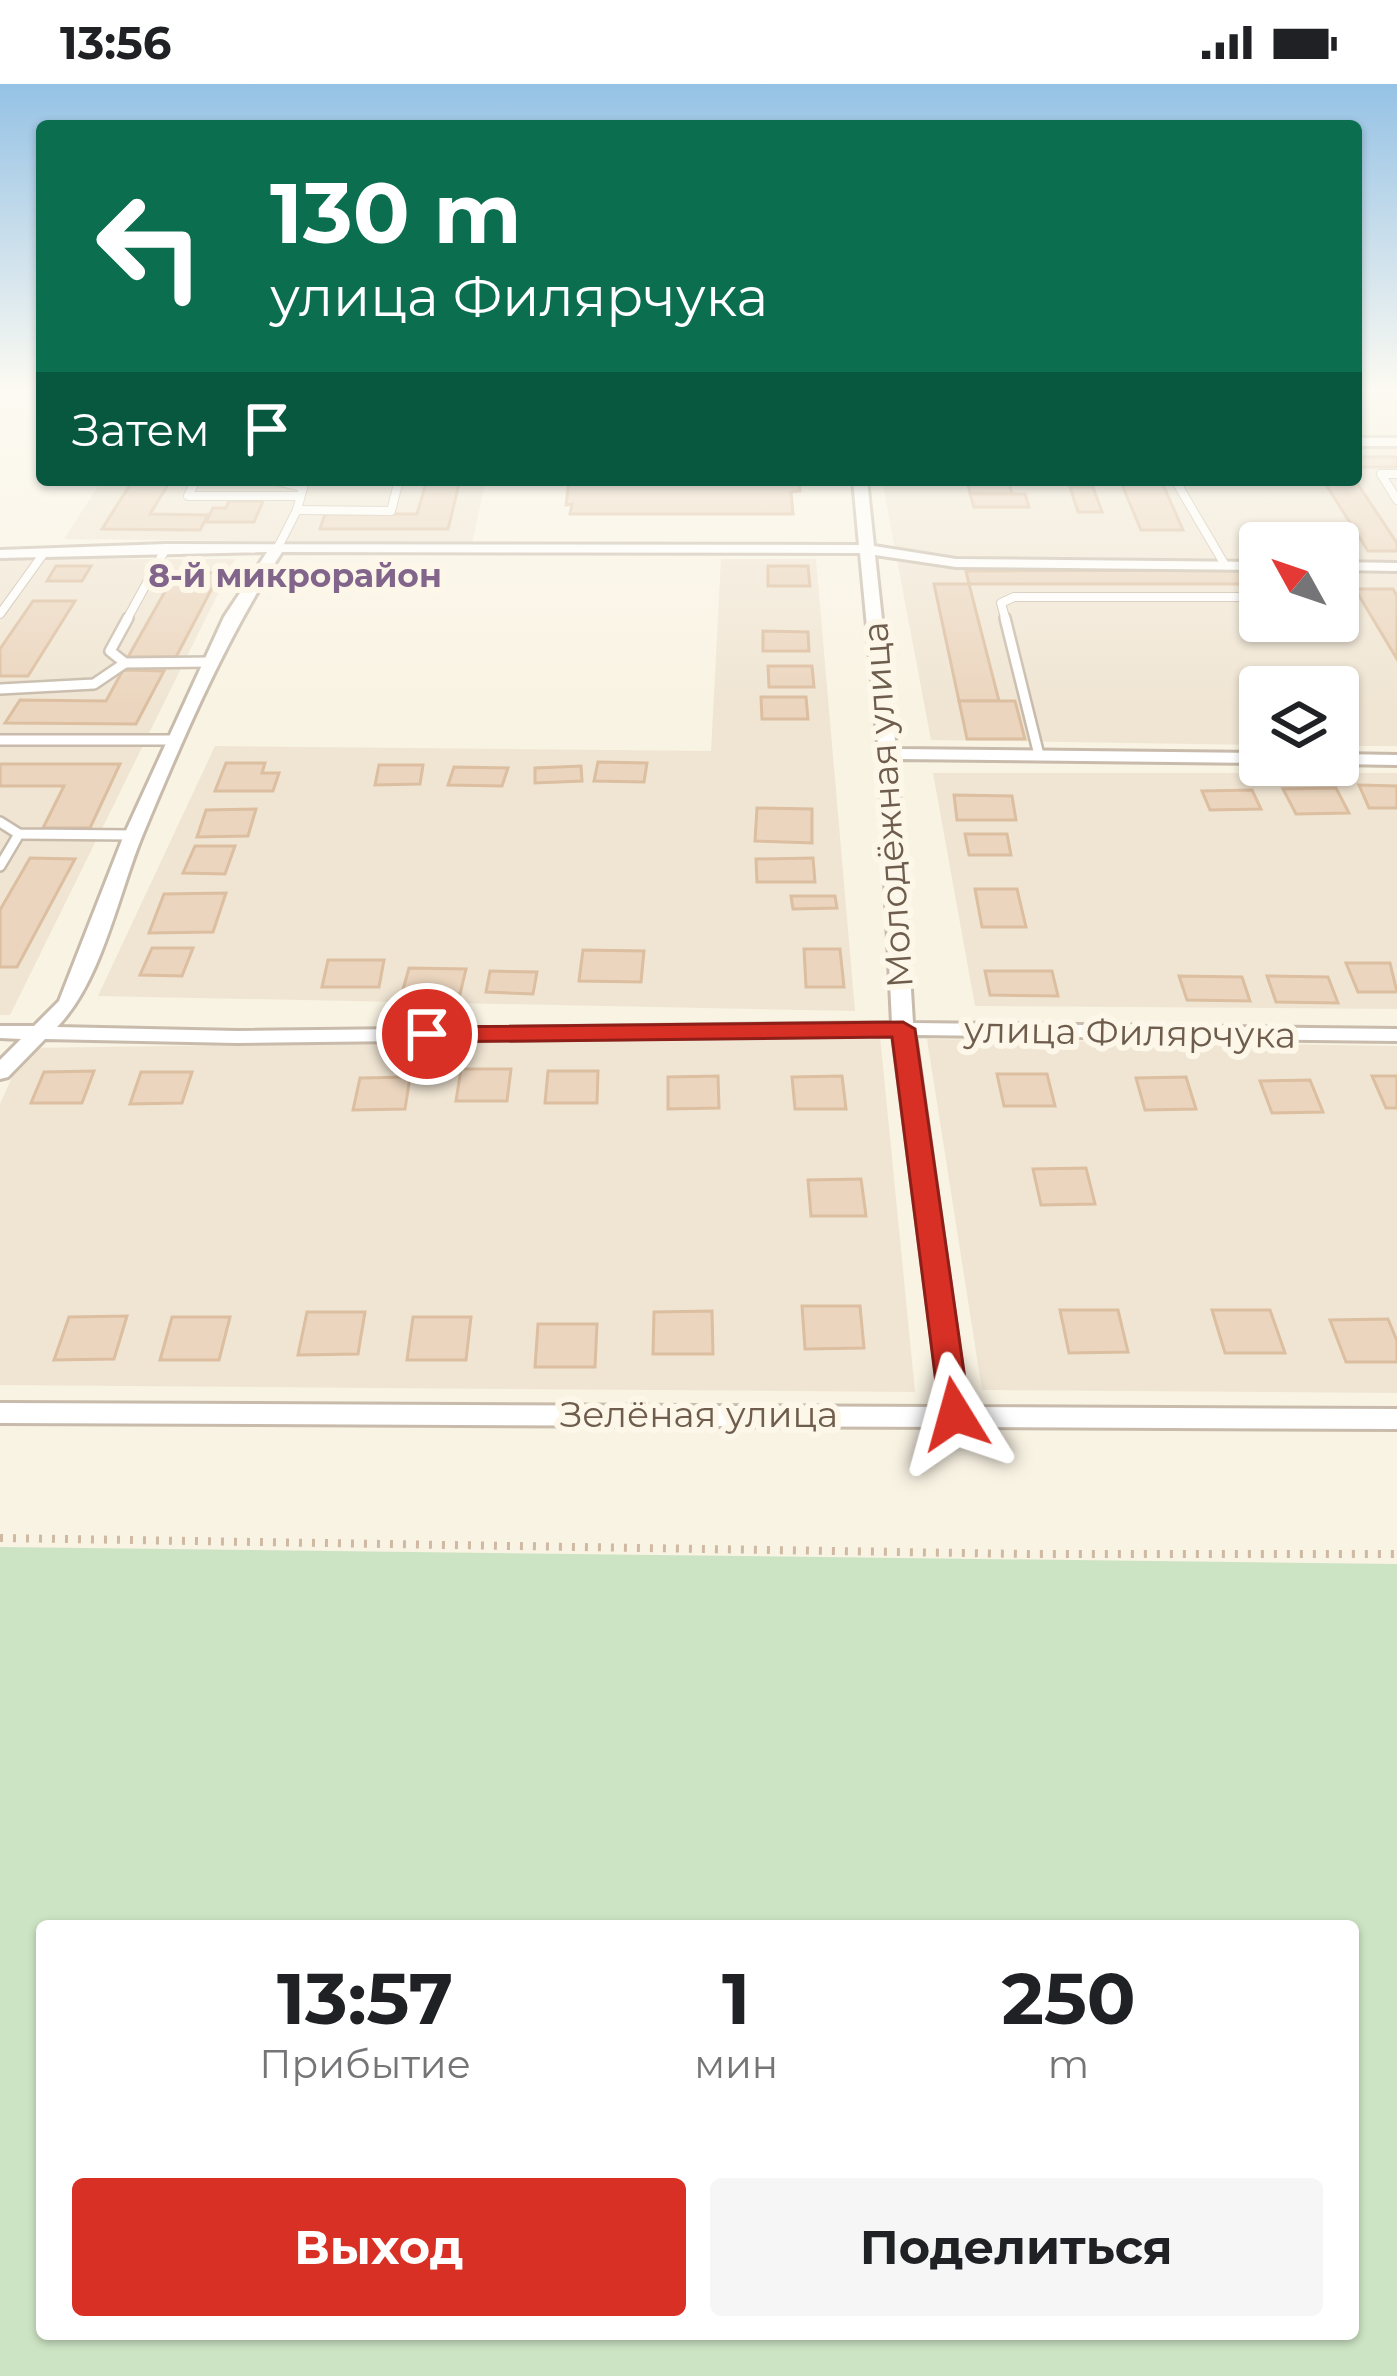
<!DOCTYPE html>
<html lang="ru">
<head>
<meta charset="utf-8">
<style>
  body { margin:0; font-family:Montserrat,sans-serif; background:#f6f6f6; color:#202124; height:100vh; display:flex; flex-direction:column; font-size:45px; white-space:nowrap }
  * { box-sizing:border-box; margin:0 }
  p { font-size:39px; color:#757577 }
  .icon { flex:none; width:66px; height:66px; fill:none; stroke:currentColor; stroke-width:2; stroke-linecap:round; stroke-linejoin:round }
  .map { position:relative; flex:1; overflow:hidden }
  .panel { position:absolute; left:36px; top:1836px; width:1323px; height:420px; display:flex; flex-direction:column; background:#fff; border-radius:12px; box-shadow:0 3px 9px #0004 }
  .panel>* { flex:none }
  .hud { position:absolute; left:36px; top:36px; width:1326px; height:366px; border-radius:12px; box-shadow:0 3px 9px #0004; background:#0b6e4f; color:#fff; overflow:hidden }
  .needle { width:78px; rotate:310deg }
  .buttons { position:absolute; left:1239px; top:438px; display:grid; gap:24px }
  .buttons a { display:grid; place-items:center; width:120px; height:120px; border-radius:12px; background:#fff; box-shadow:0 3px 9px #0004; font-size:60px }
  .pin { position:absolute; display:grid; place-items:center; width:102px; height:102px; color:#fff; margin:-51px; border:6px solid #fff; border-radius:50%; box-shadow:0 3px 12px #0007 }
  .me { position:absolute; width:132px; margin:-66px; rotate:352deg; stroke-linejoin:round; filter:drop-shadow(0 0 9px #0008) }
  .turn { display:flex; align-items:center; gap:42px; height:252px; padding:0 36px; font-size:54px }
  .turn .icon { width:156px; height:156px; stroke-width:2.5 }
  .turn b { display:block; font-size:84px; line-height:102px }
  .then { display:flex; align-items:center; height:114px; padding:0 36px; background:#0003; gap:24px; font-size:45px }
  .eta { display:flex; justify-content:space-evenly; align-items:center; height:204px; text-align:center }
  .eta b { font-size:72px; font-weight:700; line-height:84px }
  .primary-button { display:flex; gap:24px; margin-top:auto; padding:24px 36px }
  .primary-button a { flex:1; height:138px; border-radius:12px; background:#d93025; color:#fff; font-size:48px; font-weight:700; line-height:138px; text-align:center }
  .primary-button a+a { background:#f6f6f6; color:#202124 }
  .status { display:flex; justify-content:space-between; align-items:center; height:84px; padding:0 60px; background:#fff; direction:ltr }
  .status svg { height:33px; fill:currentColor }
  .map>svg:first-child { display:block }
  .residential { fill:#f0e5d3; fill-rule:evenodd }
  .green { fill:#cde4c4; fill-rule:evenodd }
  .building { fill:#ebd5be; stroke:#dcbea0; stroke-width:3 }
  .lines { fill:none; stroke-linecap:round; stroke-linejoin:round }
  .lane-far1-casing { stroke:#c8bbab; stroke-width:10 }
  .lane-casing { stroke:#c8bbab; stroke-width:14 }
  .street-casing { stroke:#c8bbab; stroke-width:6 }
  .path { stroke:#cfb9a2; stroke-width:8; stroke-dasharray:3 10; stroke-linecap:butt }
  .lane-far1 { stroke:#fff; stroke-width:8 }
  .lane { stroke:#fff; stroke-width:9 }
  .street { fill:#fff; fill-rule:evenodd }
  .route { fill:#d93025; stroke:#8d1f18; stroke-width:3 }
  .labels { text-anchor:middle; stroke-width:12; stroke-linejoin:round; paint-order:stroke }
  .far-neighbourhood-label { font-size:33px; font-weight:bold; fill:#82658b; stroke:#fcf7e9 }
  .street-label { font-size:36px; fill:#6e5c4c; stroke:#fcf7e9 }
</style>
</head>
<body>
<div class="status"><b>13:56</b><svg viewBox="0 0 49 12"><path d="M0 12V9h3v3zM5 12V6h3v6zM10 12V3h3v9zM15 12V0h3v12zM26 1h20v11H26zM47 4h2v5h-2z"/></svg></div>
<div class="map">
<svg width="1397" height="2292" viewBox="0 0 1397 2292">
  <rect width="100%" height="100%" fill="#f9f3e3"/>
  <g class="residential">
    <path d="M1356 303H1397V662H1338V603H1260V661L931 656 882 396H1356ZM1260 459H1338V537H1260Z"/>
    <path d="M102 396H486L472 459 64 455Z"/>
    <path d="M0 475H235L10 931H0Z"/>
    <path d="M721 475H816L855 927 98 912 215 662 711 667Z"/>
    <path d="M933 689H1397V925L975 922Z"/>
    <path d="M880 952 915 1308 0 1301V1020L25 964Z"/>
    <path d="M927 955 1397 962V1309L982 1306Z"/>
  </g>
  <path class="green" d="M0 1463 1397 1480V2292H0ZM42 1842H1353V2250H42Z"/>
  <g class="building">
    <rect x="1356" y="373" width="41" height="10"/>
    <path d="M133 396H171L150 430 208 431 200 446 102 445Z"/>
    <path d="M427 396H460L448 445H320L325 430H417Z"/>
    <path d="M569 396H799L800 407 791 408 793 430H570L572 420 566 421Z"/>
    <path d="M967 396H1008L1012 410 970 409Z"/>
    <path d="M1120 396H1161L1183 446H1141Z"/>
    <path d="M1323 396H1355L1397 459V467H1368Z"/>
    <path d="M1070 403H1093L1102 428H1078Z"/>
    <path d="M970 410H1025L1029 423H974Z"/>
    <path d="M229 417H263L254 438H206L213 424H226Z"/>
    <path d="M56 482H91L82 497H47Z"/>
    <path d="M768 482H808L810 502H768Z"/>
    <path d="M1260 486V500H969L966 487Z"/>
    <path d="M176 488 220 489 176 573H128Z"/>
    <path d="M934 500H969L999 617H959Z"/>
    <path d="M1355 505H1393L1397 512V575Z"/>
    <path d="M33 517H75L28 592H0V565Z"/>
    <path d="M763 547 808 548 809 567H763Z"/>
    <path d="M768 582H812L814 603H769Z"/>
    <path d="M123 586 164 587 136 640 5 639 20 616 106 617Z"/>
    <path d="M761 613H806L808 635H762Z"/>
    <path d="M959 617H1015L1025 655H967Z"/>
    <path d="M598 678 647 679 644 698 594 697Z"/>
    <path d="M226 679H265L262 689H279L273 707H215Z"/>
    <path d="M0 680H120L90 744H43L64 702H0Z"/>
    <path d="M379 681H423L420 700 375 701Z"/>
    <path d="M581 682 582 697 535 699V684Z"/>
    <path d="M454 683 508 684 502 702 448 701Z"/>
    <path d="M1359 701 1397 702V724H1369Z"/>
    <path d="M1336 704 1349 729 1296 730 1283 705Z"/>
    <path d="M1252 706 1261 725 1210 726 1202 707Z"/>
    <path d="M954 711 1012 712 1016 736H957Z"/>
    <path d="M757 724 812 725V759L755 757Z"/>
    <path d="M256 725 248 752 197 753 206 726Z"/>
    <path d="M965 750H1007L1011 771H969Z"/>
    <path d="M195 762H235L225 790 183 789Z"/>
    <path d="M30 774 75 775 17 883H0V826Z"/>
    <path d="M813 774 815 798H757L756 775Z"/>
    <path d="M975 805H1017L1026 843H982Z"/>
    <path d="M226 809 213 848 149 849 164 810Z"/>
    <path d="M791 812H835L837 824 793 825Z"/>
    <path d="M152 864H193L182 892 140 891Z"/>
    <path d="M804 865H840L844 903H806Z"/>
    <path d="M583 866 644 867 641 898 579 897Z"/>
    <path d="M328 876H384L379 903H322Z"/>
    <path d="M1346 879H1390L1397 908H1358Z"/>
    <path d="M409 884 466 885 460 910 402 909Z"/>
    <path d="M490 887 537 888 533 910 486 908Z"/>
    <path d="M985 887H1052L1058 912 990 911Z"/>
    <path d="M1179 892 1242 893 1250 917 1187 916Z"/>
    <path d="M1267 892 1328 893 1338 919 1276 918Z"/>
    <path d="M461 985H511L507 1017H456Z"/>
    <path d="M94 987 82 1019H31L44 988Z"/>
    <path d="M548 987H598L597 1019H545Z"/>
    <path d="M141 988H192L182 1019 130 1020Z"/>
    <path d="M997 990H1047L1055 1022H1004Z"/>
    <path d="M718 992 719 1024 668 1025V993Z"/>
    <path d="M842 992 846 1025H795L792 993Z"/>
    <path d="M1372 992H1397V1024H1386Z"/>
    <path d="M410 993 405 1025 353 1026 360 994Z"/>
    <path d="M1186 993 1196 1025 1145 1026 1136 994Z"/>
    <path d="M1310 996 1323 1028 1272 1029 1260 997Z"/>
    <path d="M1086 1084 1095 1120 1041 1121 1033 1085Z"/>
    <path d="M861 1095 866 1132H811L808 1096Z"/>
    <path d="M802 1222H860L864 1264 805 1265Z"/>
    <path d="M1060 1226H1118L1128 1268 1069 1269Z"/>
    <path d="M1212 1226H1270L1285 1269H1225Z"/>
    <path d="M712 1227 713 1270H653L654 1228Z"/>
    <path d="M307 1228H365L358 1270 298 1271Z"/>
    <path d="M127 1232 114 1275 54 1276 69 1233Z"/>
    <path d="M172 1233H230L219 1276H160Z"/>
    <path d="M413 1233H471L466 1276H407Z"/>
    <path d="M1388 1235 1397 1257V1278H1346L1330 1236Z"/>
    <path d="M538 1240H597L595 1283H535Z"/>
  </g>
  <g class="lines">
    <defs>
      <g id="lane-far1">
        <path d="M1397 390H1381L1397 416"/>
        <path d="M196 396 188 412H300"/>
        <path d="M272 396 303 403"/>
        <path d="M1175 396 1225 481"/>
        <path d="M297 426 391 427 399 396"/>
        <path d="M277 465 297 426 305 396"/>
        <path d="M0 530 44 469"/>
        <path d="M126 537 166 464"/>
        <path d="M1006 537 1001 519 1014 513H1260"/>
      </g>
      <g id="lane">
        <path d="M128 534 110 567 125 579 212 578"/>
        <path d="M1005 534 1039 671"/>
        <path d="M0 605 94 600 125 579"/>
        <path d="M0 656H176"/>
        <path d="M0 738 19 750 133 751"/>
        <path d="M0 782 19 750"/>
      </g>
      <g id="street">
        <rect x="1356" y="354" width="41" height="8"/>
        <path d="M853 396H867L874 462 956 475 1260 478V486L956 483 875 471 896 665 1260 669V679L897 675 913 939 1397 945V957L915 951 967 1323 1397 1325V1345L0 1339V1319L941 1323 893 951 237 959 45 955 8 993 0 995V976L21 955 0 954V942H34L59 917 124 751 224 533 267 468 0 474V466L166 460 859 461ZM282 468 860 469 879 670 892 939 237 947 57 943C102 897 118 810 143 750 183 654 225 556 282 468Z"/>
        <path d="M1338 478 1397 479V487L1338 486Z"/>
        <path d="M1338 670 1397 671V681L1338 680Z"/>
      </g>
    </defs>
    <use href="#lane-far1" class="lane-far1-casing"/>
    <use href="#lane" class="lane-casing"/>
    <use href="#street" class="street-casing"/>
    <path class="path" d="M0 1454 1027 1470H1397"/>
    <use href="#lane-far1" class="lane-far1"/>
    <use href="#lane" class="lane"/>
    <use href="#street" class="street"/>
  </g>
  <linearGradient id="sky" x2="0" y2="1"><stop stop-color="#95c2e5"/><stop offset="0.49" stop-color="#fcfaf2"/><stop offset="1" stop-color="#fcfaf2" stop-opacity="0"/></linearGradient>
  <rect width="1397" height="623" fill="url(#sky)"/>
  <path class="route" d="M903 938 915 945 970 1330 966 1338H944L940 1330 892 953 427 958 415 950 427 943Z"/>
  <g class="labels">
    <g class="far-neighbourhood-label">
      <text x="295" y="503">8-й микрорайон</text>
    </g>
    <g class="street-label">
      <text transform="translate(887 721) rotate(-94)" y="13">Молодёжная улица</text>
      <text transform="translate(1130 948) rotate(1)" y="13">улица Филярчука</text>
      <text x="699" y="1343">Зелёная улица</text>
    </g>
  </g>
</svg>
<div class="buttons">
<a><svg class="needle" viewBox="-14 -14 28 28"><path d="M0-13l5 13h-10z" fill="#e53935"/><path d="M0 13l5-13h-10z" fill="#757577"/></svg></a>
<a><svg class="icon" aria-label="layers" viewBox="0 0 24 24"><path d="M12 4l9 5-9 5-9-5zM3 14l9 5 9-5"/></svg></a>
</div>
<div class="pin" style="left:427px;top:950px;background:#d93025"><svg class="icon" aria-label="arrive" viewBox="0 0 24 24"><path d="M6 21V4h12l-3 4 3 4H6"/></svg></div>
<svg class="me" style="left:955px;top:1330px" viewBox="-20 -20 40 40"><path d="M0-17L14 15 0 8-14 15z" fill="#d93025" stroke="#fff" stroke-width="4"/></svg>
<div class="hud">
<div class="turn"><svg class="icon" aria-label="left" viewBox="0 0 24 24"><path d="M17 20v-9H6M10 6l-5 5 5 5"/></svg><div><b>130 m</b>улица Филярчука</div></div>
<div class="then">Затем<svg class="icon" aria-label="arrive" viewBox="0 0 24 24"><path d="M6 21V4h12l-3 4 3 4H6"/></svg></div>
</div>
<section class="panel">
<div class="eta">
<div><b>13:57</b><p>Прибытие</p></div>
<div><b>1</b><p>мин</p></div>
<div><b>250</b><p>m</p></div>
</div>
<div class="primary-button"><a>Выход</a><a>Поделиться</a></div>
</section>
</div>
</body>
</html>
